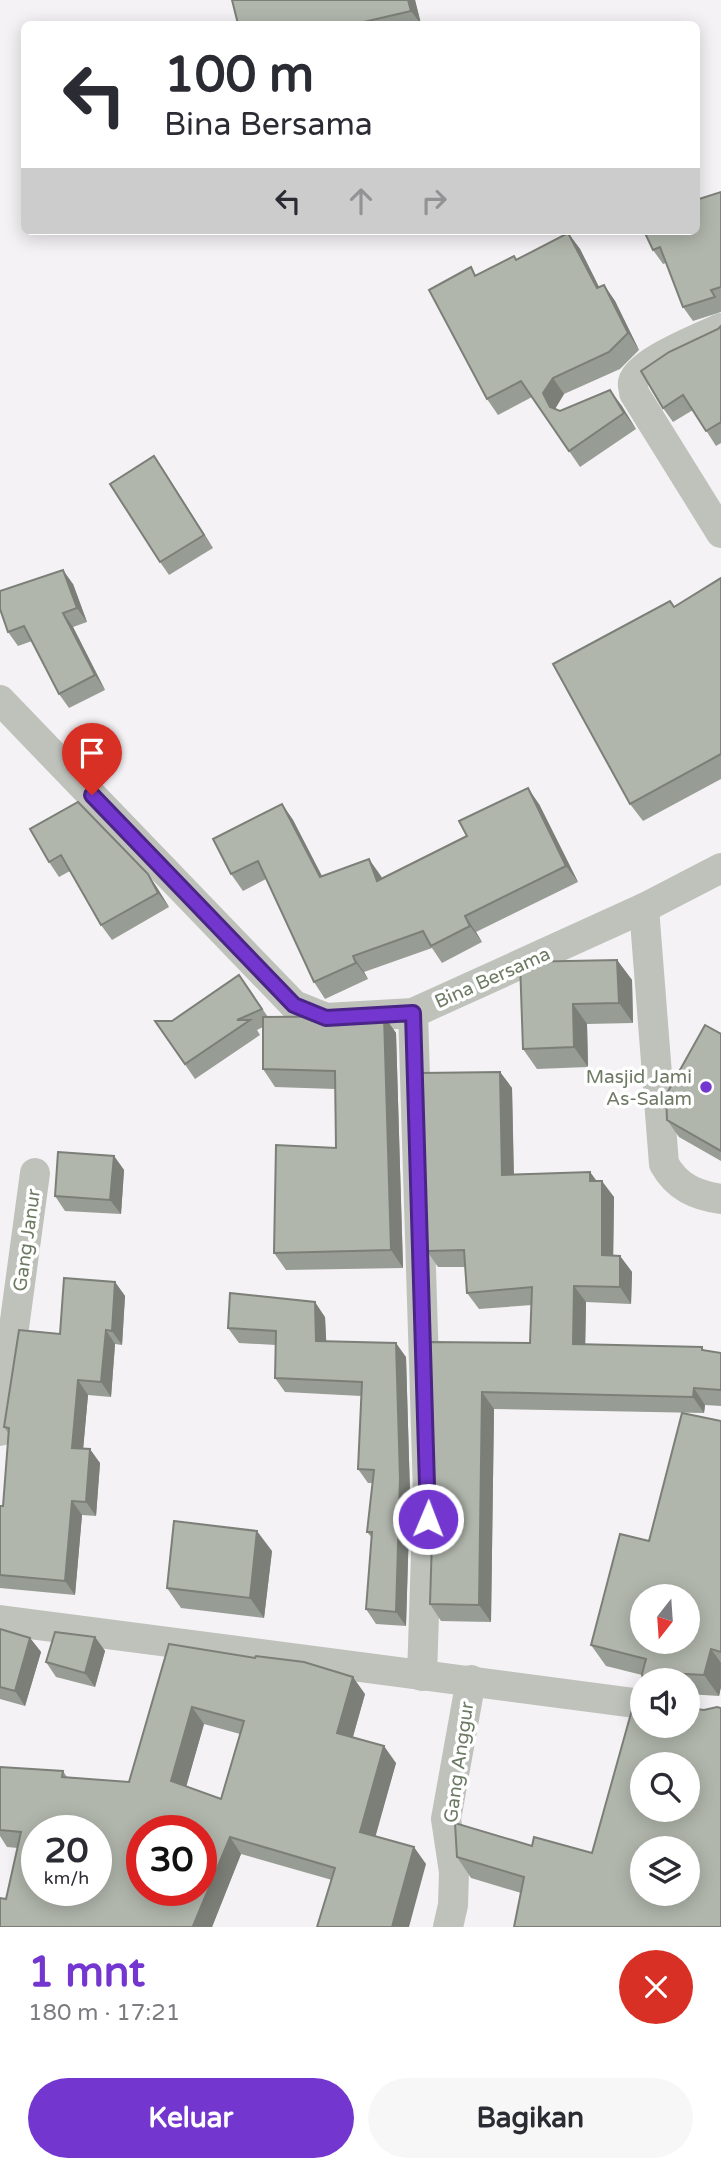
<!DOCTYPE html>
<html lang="id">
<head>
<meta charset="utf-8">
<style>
  body { margin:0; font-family:"Varela Round",sans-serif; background:#f7f7f7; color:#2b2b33; height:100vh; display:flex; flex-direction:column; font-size:26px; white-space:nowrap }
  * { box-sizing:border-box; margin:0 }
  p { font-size:23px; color:#7c7c81 }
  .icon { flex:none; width:38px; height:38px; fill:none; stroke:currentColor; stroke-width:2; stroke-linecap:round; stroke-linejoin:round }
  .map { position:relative; height:1927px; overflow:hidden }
  .side { display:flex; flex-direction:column; background:#fff; flex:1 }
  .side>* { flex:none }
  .hud { position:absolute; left:21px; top:21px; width:679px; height:214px; border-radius:10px; box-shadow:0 4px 18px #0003; background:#fff; color:#2b2b33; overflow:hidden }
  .needle { width:46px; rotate:197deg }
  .buttons { position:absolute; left:630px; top:1584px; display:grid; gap:14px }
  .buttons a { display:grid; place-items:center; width:70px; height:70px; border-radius:50%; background:#fff; box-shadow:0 4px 18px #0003; font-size:35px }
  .speed { position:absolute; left:21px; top:1815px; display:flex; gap:14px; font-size:35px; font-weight:700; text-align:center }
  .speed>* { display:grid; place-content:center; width:91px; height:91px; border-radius:50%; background:#fff; box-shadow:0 4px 18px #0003; line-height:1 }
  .speed small { font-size:18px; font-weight:400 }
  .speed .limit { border:10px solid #d22; background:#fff; color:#111 }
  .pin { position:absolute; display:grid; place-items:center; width:60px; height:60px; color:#fff; margin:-72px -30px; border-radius:50% 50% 50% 0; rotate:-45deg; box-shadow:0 0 7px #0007 }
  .pin .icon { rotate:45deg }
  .me { position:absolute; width:77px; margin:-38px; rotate:1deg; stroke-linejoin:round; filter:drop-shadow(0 0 5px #0008) }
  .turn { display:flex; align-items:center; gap:24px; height:147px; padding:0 28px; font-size:32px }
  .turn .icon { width:91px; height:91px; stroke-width:2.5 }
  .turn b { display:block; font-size:49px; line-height:60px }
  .lanes { display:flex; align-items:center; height:66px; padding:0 28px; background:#0003; justify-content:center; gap:35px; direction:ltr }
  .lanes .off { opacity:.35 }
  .round { display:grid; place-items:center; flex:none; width:74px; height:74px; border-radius:37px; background:#f7f7f7 }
  .headline { display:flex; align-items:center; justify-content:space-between; height:119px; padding:0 28px }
  h1 { font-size:42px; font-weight:800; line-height:52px; color:#7337d0 }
  .primary-button { display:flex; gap:14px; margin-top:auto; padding:14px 28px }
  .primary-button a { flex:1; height:80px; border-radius:42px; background:#7337d0; color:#fff; font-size:28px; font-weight:800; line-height:80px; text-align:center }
  .primary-button a+a { background:#f7f7f7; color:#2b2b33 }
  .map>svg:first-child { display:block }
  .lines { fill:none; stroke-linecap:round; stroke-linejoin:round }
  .street { stroke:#bec2bb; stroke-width:30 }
  .wall { fill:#979d94; fill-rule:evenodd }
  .shaded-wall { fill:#7b7f78 }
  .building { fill:#b0b6ac; stroke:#7b7f78; stroke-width:2; fill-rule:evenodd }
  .route-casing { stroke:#4b2487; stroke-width:18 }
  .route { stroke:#7337d0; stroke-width:12 }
  .poi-dot { fill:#7337d0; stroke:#fff; stroke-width:2.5 }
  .labels { text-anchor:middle; stroke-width:7; stroke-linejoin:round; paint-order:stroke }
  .street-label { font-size:19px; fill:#6d7a64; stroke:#fff }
  .poi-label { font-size:19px; fill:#6d7a64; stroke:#fff; text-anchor:end }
</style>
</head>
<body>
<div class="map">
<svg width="721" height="1927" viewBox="0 0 721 1927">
  <rect width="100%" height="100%" fill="#f5f2f5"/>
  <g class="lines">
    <g class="street">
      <path d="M721 328C703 336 636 363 633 382 632 386 634 389 634 393L721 533"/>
      <path d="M0 700 294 1005 326 1018 413 1013 644 908 721 868"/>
      <path d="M644 908 664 1164C677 1187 695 1195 721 1199"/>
      <path d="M413 1013 428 1493 422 1676"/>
      <path d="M0 1431 35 1173"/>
      <path d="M0 1620 642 1704"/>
      <path d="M448 1927 453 1905 454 1872 446 1819 471 1680"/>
    </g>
  </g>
  <g class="wall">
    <path d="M415 0 421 24H238Z"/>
    <path d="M721 192V312L693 321 683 307 666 263 663 264 653 250Z"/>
    <path d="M568 233 580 249 599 287 604 285 615 301 639 350 620 369 564 394 555 409 560 411 610 390 636 429 580 467 532 397 498 415 487 399 476 275 517 260Z"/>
    <path d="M721 326V443L716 446 693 410 673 422 663 408Z"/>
    <path d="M154 456 213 548 169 575 160 562Z"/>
    <path d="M721 578V779L643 821 630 804 674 607Z"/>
    <path d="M73 584 87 622 73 627 105 690 69 708 59 694 32 641 18 646 8 632Z"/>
    <path d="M282 804 293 820 322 876H381L382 879 539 804 578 882 476 932 482 942 442 963 432 948 364 972 368 979 325 999 314 982 266 879 243 891 231 874Z"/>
    <path d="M30 829 148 874 169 907 112 940 101 925 70 871 59 877 49 862Z"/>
    <path d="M617 960 632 980 633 1023 587 1024 588 1067 537 1069 523 1049Z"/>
    <path d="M239 975 268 1017 384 1016 396 1033 403 1268 286 1270 274 1253 336 1148 335 1089 275 1087 263 1069V1027L257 1030 260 1035 195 1079 155 1021H172Z"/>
    <path d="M721 1034V1161L679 1137 667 1120Z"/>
    <path d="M500 1072 512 1088 514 1174 590 1172 596 1181 614 1197 613 1255 620 1256 632 1272 631 1304 586 1302 585 1344 702 1347 704 1350 721 1353V1406L705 1405 704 1413 494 1409 491 1622 441 1621 430 1604 434 1476 430 1342 530 1343 532 1305 479 1309 467 1293 465 1267H438L427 1251Z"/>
    <path d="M114 1156 124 1170 121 1214 65 1211 55 1196Z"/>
    <path d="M115 1282 125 1296 122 1345 115 1344 111 1397 88 1395 83 1449 100 1463 96 1516 82 1515 75 1595 0 1588V1506H3L9 1434 4 1427 60 1334Z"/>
    <path d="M325 1317 326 1342 406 1357 410 1493 406 1626 376 1624 366 1609 372 1538 367 1532 373 1483H368L358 1469 361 1396 285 1392 275 1378 276 1345 239 1343 228 1328Z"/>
    <path d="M721 1421V1687L719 1696 688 1694V1680H643L642 1675 606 1666 591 1645 649 1541Z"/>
    <path d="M272 1551 264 1618 181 1608 167 1588Z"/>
    <path d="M0 1629 30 1638 41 1652 25 1706 0 1699Z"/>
    <path d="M95 1637 105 1651 95 1687 56 1677 46 1662Z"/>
    <path d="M169 1644 365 1694 353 1737 396 1763 375 1836 426 1864 332 1880 241 1854 212 1927H0L18 1848 7 1847 0 1836V1767L63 1771 67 1777 129 1782ZM204 1724 240 1734 221 1799 186 1786Z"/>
    <path d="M704 1710 721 1927 521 1893 471 1878 457 1857 532 1846 592 1853 642 1726Z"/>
  </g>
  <g class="shaded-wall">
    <path d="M408 0H415L421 24 411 11Z"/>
    <path d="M568 233 580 249 608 305 597 288Z"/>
    <path d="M604 285 615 301 639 350 628 333Z"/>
    <path d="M553 378 564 394 555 409 550 407 543 393Z"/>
    <path d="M610 390 622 406 636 429 624 413Z"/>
    <path d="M154 456 163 469 213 548 204 535Z"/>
    <path d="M63 570 73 584 87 622 77 608Z"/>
    <path d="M63 613 73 627 105 690 95 675Z"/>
    <path d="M528 788 539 804 578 882 566 866Z"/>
    <path d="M282 804 293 820 331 894 320 877Z"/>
    <path d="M369 859 381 876 389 898 377 881Z"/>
    <path d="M148 874 158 889 169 907 158 893Z"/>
    <path d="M465 916 476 932 482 942 470 926Z"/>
    <path d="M353 956 364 972 368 979 356 963Z"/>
    <path d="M617 960 632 980 633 1023 619 1003Z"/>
    <path d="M573 1004 587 1024 588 1067 574 1047Z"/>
    <path d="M384 1016 396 1033 403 1268 391 1250Z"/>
    <path d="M500 1072 512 1088 514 1191 502 1175Z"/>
    <path d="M114 1156 124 1170 121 1214 110 1200Z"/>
    <path d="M590 1172 602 1188 590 1181Z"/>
    <path d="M602 1181 614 1197 613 1271 602 1255Z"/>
    <path d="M620 1256 632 1272 631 1304 620 1287Z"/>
    <path d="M115 1282 125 1296 122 1345 112 1331Z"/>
    <path d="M574 1286 586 1302 585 1361 573 1344Z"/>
    <path d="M315 1302 325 1317 327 1356 316 1341Z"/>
    <path d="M106 1330 115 1344 111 1397 101 1382Z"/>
    <path d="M396 1343 406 1357 410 1493 406 1626 396 1612Z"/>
    <path d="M78 1380 88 1395 82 1462 72 1448Z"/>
    <path d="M694 1388 705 1405 704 1413 693 1397Z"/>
    <path d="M482 1392 494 1409 491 1622 479 1605Z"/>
    <path d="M90 1449 100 1463 96 1516 86 1502Z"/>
    <path d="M72 1501 82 1515 75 1595 65 1581Z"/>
    <path d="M257 1531 272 1551 264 1618 250 1598Z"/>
    <path d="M95 1637 105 1651 95 1687 85 1673Z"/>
    <path d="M30 1638 41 1652 25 1706 15 1691Z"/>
    <path d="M711 1649 721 1663V1687L719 1696 704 1675Z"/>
    <path d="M667 1673 672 1680H661Z"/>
    <path d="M353 1677 365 1694 349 1750 337 1733Z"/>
    <path d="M192 1707 204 1724 183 1798 171 1781Z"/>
    <path d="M384 1746 396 1763 372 1849 360 1832Z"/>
    <path d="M230 1837 241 1854 212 1927H194L193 1926Z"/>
    <path d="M414 1847 426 1864 409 1927H392Z"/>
  </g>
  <g class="building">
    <path d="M232 0H408L411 11 355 24H238Z"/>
    <path d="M721 192V287L711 290 715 297 683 307 660 247 653 250 644 231H696V200Z"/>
    <path d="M568 233 597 288 604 285 628 333 609 352 553 378 543 393 550 407 560 411 610 390 624 413 569 451 521 381 487 399 429 290 471 267 475 276 514 256 516 260Z"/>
    <path d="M721 326V422L706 431 683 395 663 408 641 371 669 352 718 329Z"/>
    <path d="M154 456 204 535 160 562 110 484Z"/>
    <path d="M63 570 77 608 63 613 95 675 59 694 24 626 8 632 0 609V591Z"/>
    <path d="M721 578V754L630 804 553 664 670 601 674 607Z"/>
    <path d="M528 788 566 866 465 916 470 926 431 946 423 931 353 956 356 963 314 982 258 861 231 874 213 839 282 804 320 877 369 859 377 881 467 836 459 821Z"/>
    <path d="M78 802 148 874 158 893 101 925 61 855 49 862 30 829Z"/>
    <path d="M617 960 619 1003 573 1004 574 1047 523 1049 520 962Z"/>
    <path d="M239 975 262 1009 237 1020H250L185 1064 155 1021H172Z"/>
    <path d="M384 1016 391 1250 274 1253 276 1145 336 1148 335 1071 263 1069V1017Z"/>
    <path d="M705 1025 721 1034V1151L667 1120 666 1095Z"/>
    <path d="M500 1072 502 1175 590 1172V1181H602V1255L620 1256V1287L574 1286 573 1344 702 1347V1350L721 1353V1390L694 1388 693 1397 482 1392 479 1605 430 1604 434 1476 430 1342 530 1343 532 1287 467 1293 464 1250 427 1251 421 1073Z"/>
    <path d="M58 1152 114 1156 110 1200 55 1196Z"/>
    <path d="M64 1278 115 1282 112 1331 106 1330 101 1382 78 1380 72 1448 90 1449 86 1502 72 1501 65 1581 0 1575V1506H3L9 1428 4 1427 19 1330 60 1334Z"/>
    <path d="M230 1293 315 1302 316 1341 396 1343 400 1478 396 1612 366 1609 372 1532H367L374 1470 358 1469 362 1382 275 1378 276 1331 228 1328Z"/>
    <path d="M682 1413 721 1421V1652L711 1649 704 1675 667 1673 661 1680H643L642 1674 646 1659 591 1645 620 1534 649 1541ZM642 1596H688V1642H642Z"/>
    <path d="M174 1521 257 1531 250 1598 167 1588Z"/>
    <path d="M0 1629 30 1638 15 1691 0 1687Z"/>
    <path d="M55 1632 95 1637 85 1673 46 1662Z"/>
    <path d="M169 1644 255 1658 256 1656 304 1662 353 1677 337 1733 384 1746 360 1832 414 1847 392 1927H317L335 1868 230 1837 193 1926 197 1927H0V1898L6 1899 21 1832 0 1830V1767L63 1771 62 1777 129 1782ZM192 1707 244 1721 221 1799 171 1781ZM37 1830H96V1890H37ZM142 1830H201V1890H142Z"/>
    <path d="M642 1689V1726H688V1708L704 1710 717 1707 721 1708V1927H514L524 1877 457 1857 455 1823 532 1846 534 1837 592 1853 635 1699ZM642 1764H688V1810H642ZM642 1848H688V1894H642Z"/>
  </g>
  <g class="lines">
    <defs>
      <path id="route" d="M92 795 294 1005 326 1018 413 1013 428 1519"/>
    </defs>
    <use href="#route" class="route-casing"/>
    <use href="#route" class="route"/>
  </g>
  <circle class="poi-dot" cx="706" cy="1087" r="7"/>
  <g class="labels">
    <g class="street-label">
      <text transform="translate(492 977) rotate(-24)" y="7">Bina Bersama</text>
      <text transform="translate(26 1240) rotate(-82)" y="7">Gang Janur</text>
      <text transform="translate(458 1762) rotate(-82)" y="7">Gang Anggur</text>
    </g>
    <g class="poi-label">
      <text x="692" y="1083">Masjid Jami<tspan x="692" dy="22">As-Salam</tspan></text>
    </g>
  </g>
</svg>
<div class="buttons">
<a><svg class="needle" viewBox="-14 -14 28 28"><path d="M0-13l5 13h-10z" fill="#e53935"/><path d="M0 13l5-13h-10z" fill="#7c7c81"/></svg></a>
<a><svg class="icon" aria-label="sound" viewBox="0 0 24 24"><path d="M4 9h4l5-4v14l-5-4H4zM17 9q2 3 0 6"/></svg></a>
<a><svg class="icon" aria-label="search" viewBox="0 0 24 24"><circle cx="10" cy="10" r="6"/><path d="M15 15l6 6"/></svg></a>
<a><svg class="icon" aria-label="layers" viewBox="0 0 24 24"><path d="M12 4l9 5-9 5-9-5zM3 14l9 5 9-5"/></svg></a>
</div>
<div class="speed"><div>20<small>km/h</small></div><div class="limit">30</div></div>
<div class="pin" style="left:92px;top:795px;background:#d93025"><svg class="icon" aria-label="arrive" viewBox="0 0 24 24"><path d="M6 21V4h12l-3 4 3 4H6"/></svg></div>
<svg class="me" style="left:428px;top:1519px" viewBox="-20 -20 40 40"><circle r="17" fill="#7337d0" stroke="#fff" stroke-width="3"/><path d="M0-11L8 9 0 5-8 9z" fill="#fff"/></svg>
<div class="hud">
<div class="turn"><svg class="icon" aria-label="left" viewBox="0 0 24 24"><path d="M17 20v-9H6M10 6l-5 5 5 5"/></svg><div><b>100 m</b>Bina Bersama</div></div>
<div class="lanes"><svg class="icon" aria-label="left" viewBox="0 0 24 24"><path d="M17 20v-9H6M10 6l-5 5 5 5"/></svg><svg class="icon off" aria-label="ahead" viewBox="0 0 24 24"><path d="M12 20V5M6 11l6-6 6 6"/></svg><svg class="icon off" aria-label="right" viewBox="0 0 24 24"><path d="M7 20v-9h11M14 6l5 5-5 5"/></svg></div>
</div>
</div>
<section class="side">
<div class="headline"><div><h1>1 mnt</h1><p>180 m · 17:21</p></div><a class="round" style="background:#d93025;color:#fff"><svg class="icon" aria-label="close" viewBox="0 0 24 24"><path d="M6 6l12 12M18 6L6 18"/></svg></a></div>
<div class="primary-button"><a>Keluar</a><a>Bagikan</a></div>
</section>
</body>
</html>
